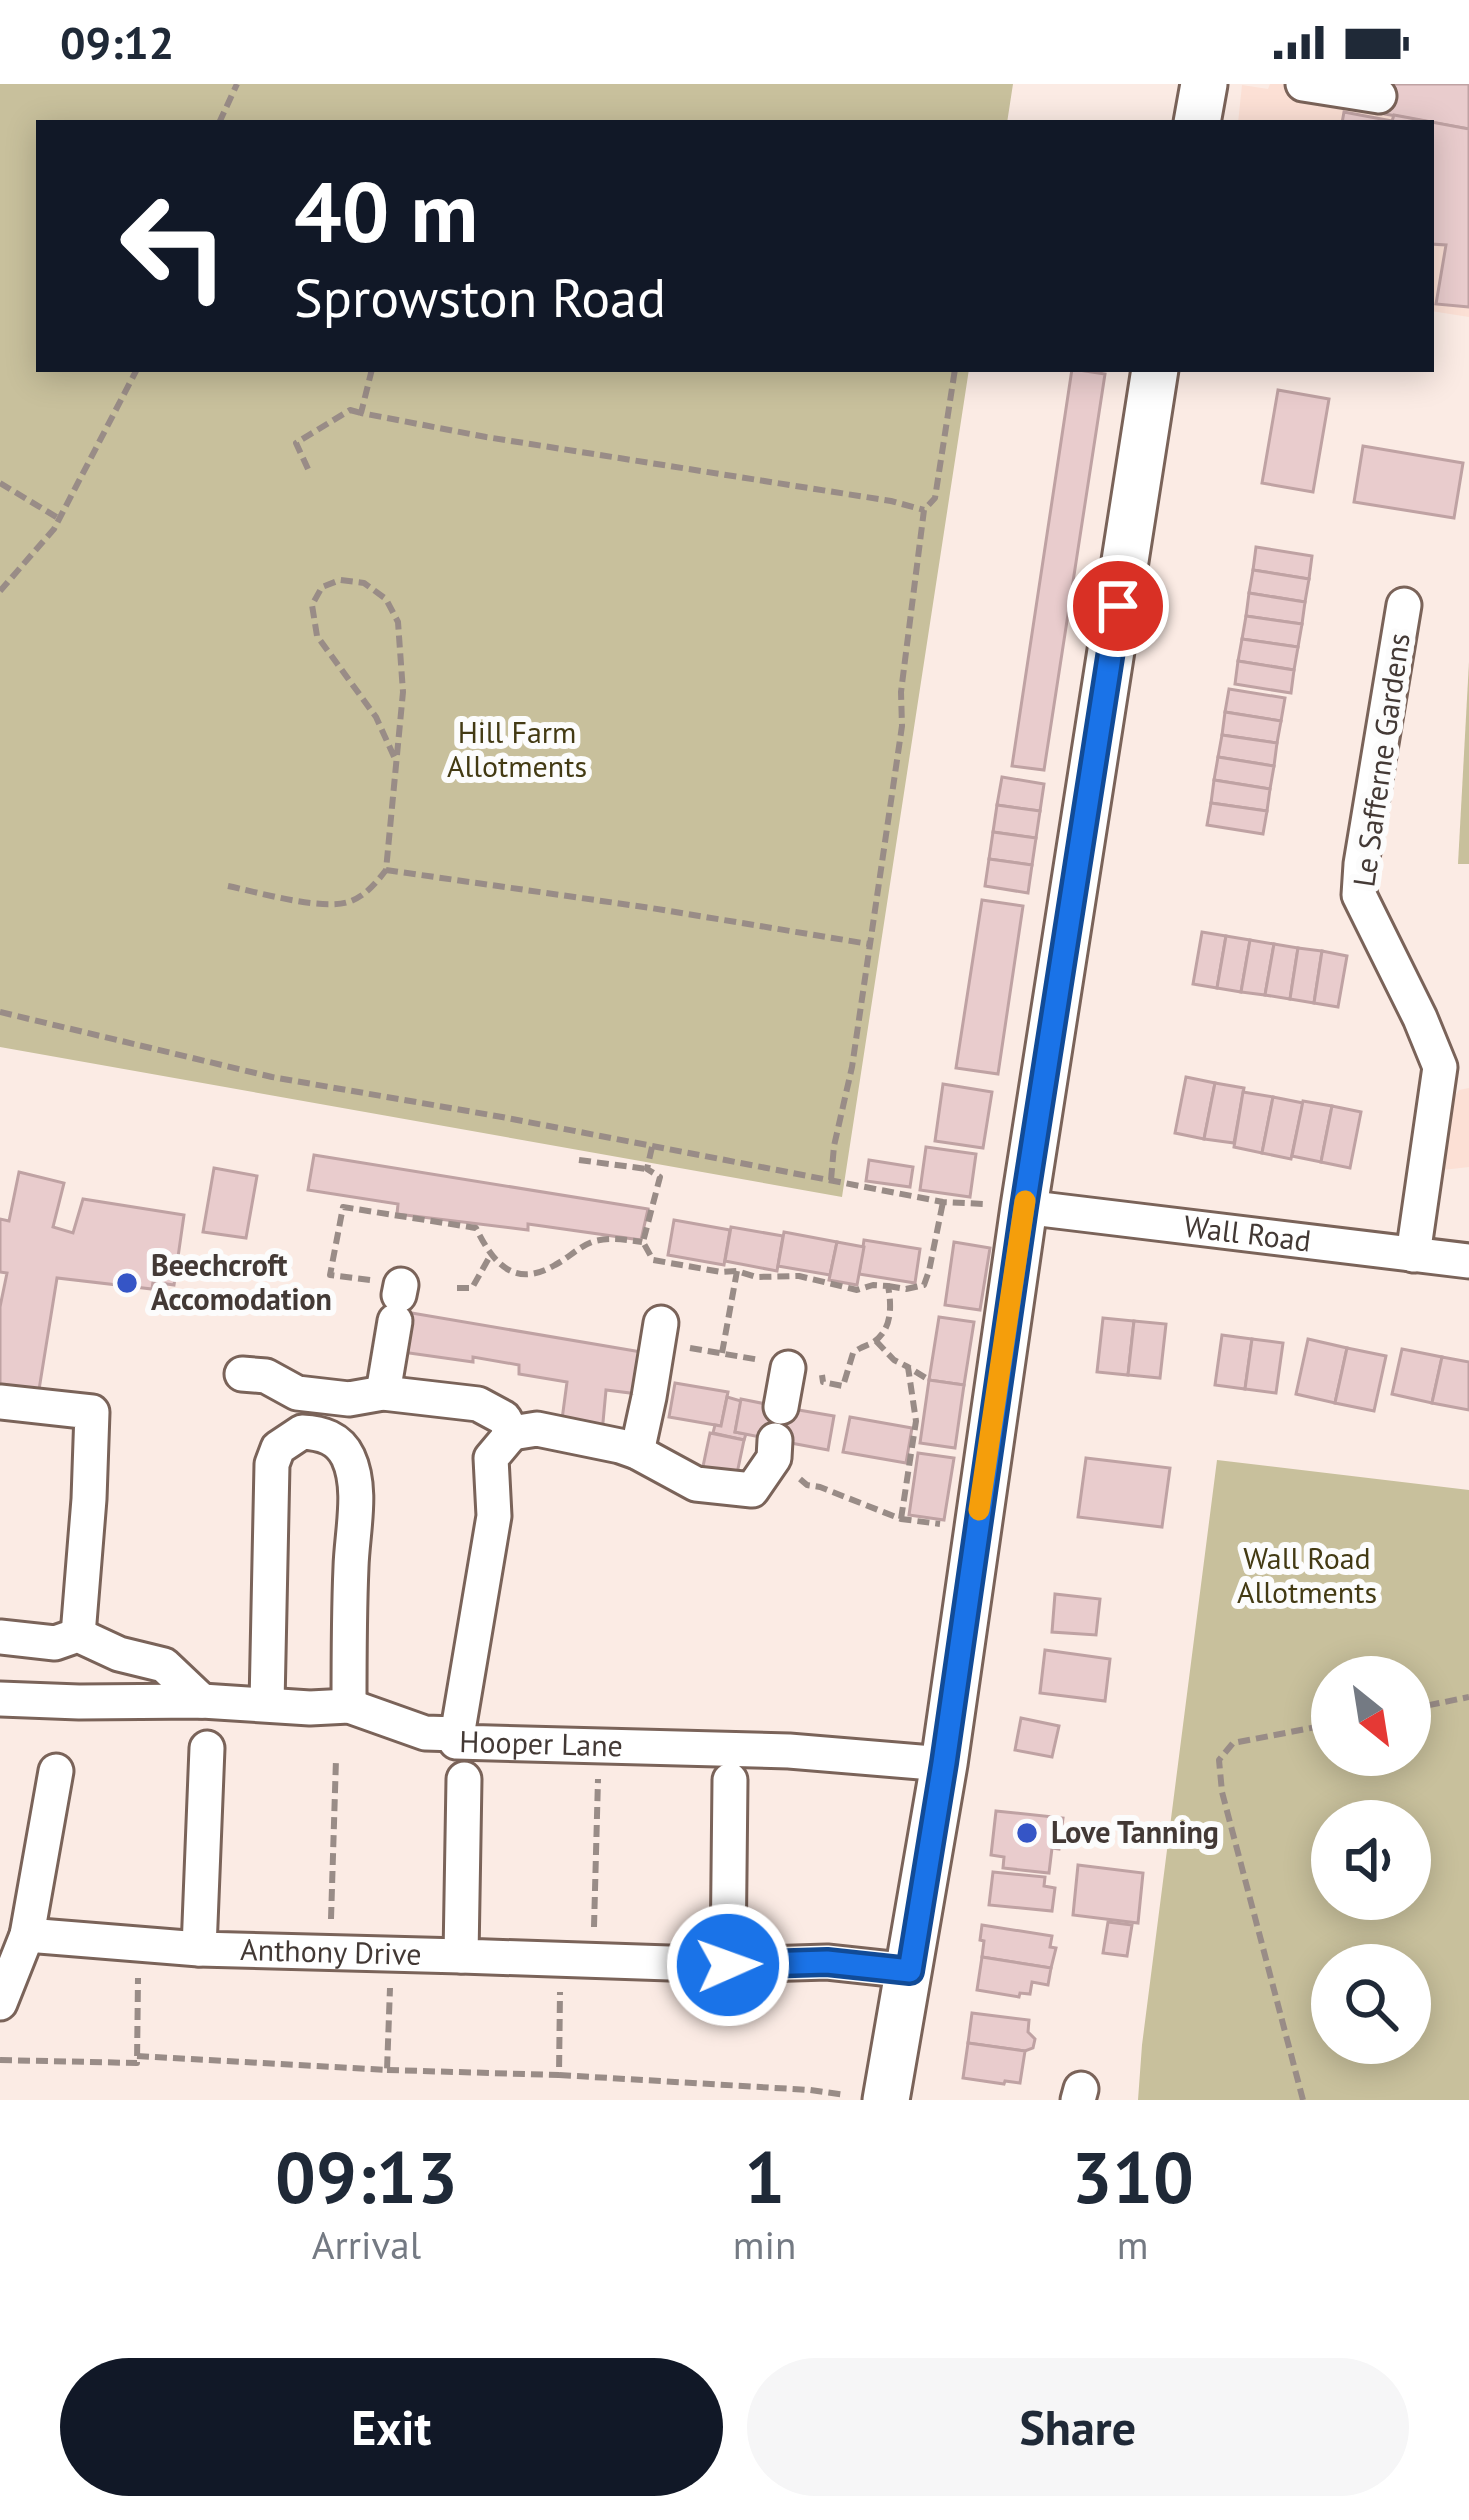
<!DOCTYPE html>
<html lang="en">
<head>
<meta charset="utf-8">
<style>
  body { margin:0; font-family:"PT Sans",sans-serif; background:#f6f6f7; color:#1f2937; height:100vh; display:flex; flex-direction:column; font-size:45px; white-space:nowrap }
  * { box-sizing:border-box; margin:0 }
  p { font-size:39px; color:#747a83 }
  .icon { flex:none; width:66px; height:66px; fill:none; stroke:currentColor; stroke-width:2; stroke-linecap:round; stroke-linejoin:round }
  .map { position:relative; height:2016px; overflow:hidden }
  .panel { display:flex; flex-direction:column; background:#fff; flex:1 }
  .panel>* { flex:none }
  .top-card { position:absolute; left:36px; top:36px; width:1398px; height:252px; border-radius:0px; box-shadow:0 6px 30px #0003; background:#111827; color:#fff; overflow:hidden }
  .needle { width:78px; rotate:150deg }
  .buttons { position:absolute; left:1311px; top:1572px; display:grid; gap:24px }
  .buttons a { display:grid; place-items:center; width:120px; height:120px; border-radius:50%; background:#fff; box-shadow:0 6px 30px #0003; font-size:60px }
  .pin { position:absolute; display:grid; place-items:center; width:102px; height:102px; color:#fff; margin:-51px; border:6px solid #fff; border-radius:50%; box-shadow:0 3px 12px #0007 }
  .me { position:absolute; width:132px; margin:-66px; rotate:88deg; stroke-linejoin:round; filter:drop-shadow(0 0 9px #0008) }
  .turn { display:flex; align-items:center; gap:42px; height:252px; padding:0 60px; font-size:54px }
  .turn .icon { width:156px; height:156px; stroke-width:2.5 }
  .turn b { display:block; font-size:84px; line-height:102px }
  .eta { display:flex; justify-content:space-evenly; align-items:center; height:204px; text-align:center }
  .eta b { font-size:72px; font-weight:600; line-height:84px }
  .button { display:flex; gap:24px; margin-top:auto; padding:24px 60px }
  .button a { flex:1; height:138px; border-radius:72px; background:#111827; color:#fff; font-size:48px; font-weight:600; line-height:138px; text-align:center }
  .button a+a { background:#f6f6f7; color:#1f2937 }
  .status { display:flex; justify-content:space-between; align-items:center; height:84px; padding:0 60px; background:#fff; direction:ltr }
  .status svg { height:33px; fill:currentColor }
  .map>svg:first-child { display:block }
  .built { fill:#fce0d5 }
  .green { fill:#c8c09c; fill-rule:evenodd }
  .building { fill:#e9cccd; stroke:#bfa2a3; stroke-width:3 }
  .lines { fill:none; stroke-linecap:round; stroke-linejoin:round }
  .minor-casing { stroke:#7a6359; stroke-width:39 }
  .major-casing { stroke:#7a6359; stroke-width:51 }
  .path { stroke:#998c87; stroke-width:6; stroke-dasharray:12 6; stroke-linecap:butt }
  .minor { stroke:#fff; stroke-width:33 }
  .major { stroke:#fff; stroke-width:45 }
  .route-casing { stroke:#114b97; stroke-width:30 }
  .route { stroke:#1a73e8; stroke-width:21 }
  .slow { stroke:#f59e0b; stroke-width:21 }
  .poi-dot { fill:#3555c6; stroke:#fcfcfc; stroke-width:4.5 }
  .labels { text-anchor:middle; stroke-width:12; stroke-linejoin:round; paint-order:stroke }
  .park-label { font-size:30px; fill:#433a13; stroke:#fcfcfc }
  .street-label { font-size:30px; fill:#433935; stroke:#fcfcfc }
  .poi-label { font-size:30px; font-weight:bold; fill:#433935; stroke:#fcfcfc; text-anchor:start }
</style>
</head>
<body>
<div class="status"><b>09:12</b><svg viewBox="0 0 49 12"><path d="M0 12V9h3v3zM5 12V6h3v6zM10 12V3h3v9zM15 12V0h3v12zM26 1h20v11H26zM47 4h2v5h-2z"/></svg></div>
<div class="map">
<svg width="1469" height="2016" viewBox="0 0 1469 2016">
  <rect width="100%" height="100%" fill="#fbebe4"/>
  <g class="built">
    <path d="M1270 0H1469V233L1431 227V39H1238L1242 1 1268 5Z"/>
    <path d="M1469 1004V1083L1434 1087 1446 1025 1459 1006Z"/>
  </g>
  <g class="green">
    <path d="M0 0H1013L1007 39H39V285H969L842 1113 0 963Z"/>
    <path d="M1469 578V780H1458Z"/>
    <path d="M1217 1376 1469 1406V2016H1138L1142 1961ZM1332 1593H1410V1671H1332ZM1332 1737H1410V1815H1332ZM1332 1881H1410V1959H1332Z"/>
  </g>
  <g class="building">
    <path d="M1390 0H1469V45L1385 30Z"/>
    <path d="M1344 28 1392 37 1394 31 1469 45V223L1436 220 1446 161 1431 160V39H1342Z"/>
    <path d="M1072 285 1105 290 1044 686 1012 682Z"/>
    <path d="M1278 306 1329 315 1313 408 1262 399Z"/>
    <path d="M1363 362 1463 379 1454 434 1354 418Z"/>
    <path d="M1256 463 1312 472 1309 495 1253 486Z"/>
    <path d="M1253 486 1309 495 1305 518 1249 509Z"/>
    <path d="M1249 509 1305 518 1302 540 1246 532Z"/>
    <path d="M1246 532 1302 540 1298 563 1242 555Z"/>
    <path d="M1242 555 1298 563 1294 586 1238 577Z"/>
    <path d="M1238 577 1294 586 1291 609 1235 600Z"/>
    <path d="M1229 605 1285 614 1281 637 1225 628Z"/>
    <path d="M1225 628 1281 637 1277 659 1222 651Z"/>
    <path d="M1222 651 1277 659 1274 682 1218 673Z"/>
    <path d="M1218 673 1274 682 1270 705 1214 696Z"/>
    <path d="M1002 693 1044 700 1040 727 997 721Z"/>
    <path d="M1214 696 1270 705 1267 727 1211 719Z"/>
    <path d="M1211 719 1267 727 1263 750 1207 741Z"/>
    <path d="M997 721 1040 727 1036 754 993 748Z"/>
    <path d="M993 748 1036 754 1032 781 989 775Z"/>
    <path d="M989 775 1032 781 1028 809 985 802Z"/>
    <path d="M982 816 1023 822 998 990 956 984Z"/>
    <path d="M1202 848 1226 852 1217 904 1193 900Z"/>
    <path d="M1226 852 1250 856 1241 908 1217 904Z"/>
    <path d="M1250 856 1274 860 1265 911 1241 908Z"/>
    <path d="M1274 860 1298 864 1290 915 1265 911Z"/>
    <path d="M1298 864 1322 867 1314 919 1290 915Z"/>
    <path d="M1322 867 1347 872 1338 923 1314 919Z"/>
    <path d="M1186 993 1215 999 1204 1055 1175 1049Z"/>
    <path d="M1215 999 1244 1004 1234 1059 1204 1055Z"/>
    <path d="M943 1000 992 1008 983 1064 935 1057Z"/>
    <path d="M1243 1008 1273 1013 1262 1069 1234 1063Z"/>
    <path d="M1273 1013 1303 1019 1291 1075 1262 1069Z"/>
    <path d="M1303 1017 1332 1022 1321 1078 1292 1072Z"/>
    <path d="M1332 1022 1361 1028 1350 1084 1321 1078Z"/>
    <path d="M926 1063 976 1070 970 1113 920 1106Z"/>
    <path d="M314 1071 648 1125 641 1156 528 1140V1146L397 1130 398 1120 308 1106Z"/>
    <path d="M869 1076 913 1083 910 1103 866 1097Z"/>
    <path d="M214 1084 257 1092 246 1154 203 1148Z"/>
    <path d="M19 1088 64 1099 53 1143 73 1149 83 1115 184 1131 174 1201 153 1198 152 1205 57 1194 38 1312 0 1309V1223L7 1189 0 1188V1135L9 1137Z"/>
    <path d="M674 1136 730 1146 724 1181 668 1171Z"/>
    <path d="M731 1143 783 1152 777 1187 725 1177Z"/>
    <path d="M784 1148 837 1158 830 1191 778 1182Z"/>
    <path d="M864 1156 920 1165 915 1199 859 1190Z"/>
    <path d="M837 1158 864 1163 857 1201 829 1196Z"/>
    <path d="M954 1158 990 1164 980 1226 945 1221Z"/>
    <path d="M400 1227 653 1270 646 1311 606 1306 602 1349 561 1343 567 1298 519 1290V1281L473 1273V1278L395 1267Z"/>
    <path d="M939 1233 974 1238 964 1301 929 1296Z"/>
    <path d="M1103 1234 1134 1237 1128 1291 1097 1288Z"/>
    <path d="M1134 1237 1166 1240 1160 1294 1128 1291Z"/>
    <path d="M1222 1251 1252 1255 1245 1305 1215 1301Z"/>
    <path d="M1252 1255 1283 1259 1276 1309 1245 1305Z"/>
    <path d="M1308 1255 1347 1264 1335 1319 1296 1310Z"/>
    <path d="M1347 1264 1386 1272 1374 1327 1335 1319Z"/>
    <path d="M1402 1265 1442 1273 1432 1319 1392 1310Z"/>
    <path d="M1442 1273 1469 1278V1326L1432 1319Z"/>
    <path d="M929 1296 964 1301 955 1364 920 1359Z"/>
    <path d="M675 1299 728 1308 721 1342 669 1333Z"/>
    <path d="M727 1313 741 1317 735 1348 746 1350 744 1356 713 1349 715 1341 721 1342Z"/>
    <path d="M741 1315 781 1323 775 1356 735 1348Z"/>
    <path d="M781 1323 834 1332 828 1366 775 1356Z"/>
    <path d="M850 1333 912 1344 906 1379 843 1368Z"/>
    <path d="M710 1349 744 1356 735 1399 701 1392Z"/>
    <path d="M918 1369 954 1374 944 1436 909 1431Z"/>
    <path d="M1086 1374 1170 1384 1162 1443 1078 1433Z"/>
    <path d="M1055 1510 1100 1515 1096 1551 1052 1548Z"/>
    <path d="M1045 1566 1110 1575 1105 1617 1040 1609Z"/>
    <path d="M1021 1634 1059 1642 1052 1673 1015 1666Z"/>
    <path d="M996 1727 1063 1734 1059 1765 1052 1764 1049 1789 1003 1784 1004 1773 991 1771Z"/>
    <path d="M1078 1781 1143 1789 1138 1839 1073 1831Z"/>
    <path d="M993 1788 1045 1793 1044 1802 1055 1804 1052 1827 989 1821Z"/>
    <path d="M1108 1838 1132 1841 1127 1872 1103 1869Z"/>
    <path d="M982 1841 1052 1852 1050 1863 1056 1864 1051 1884 982 1873 984 1857 980 1856Z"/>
    <path d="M982 1873 1051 1884 1048 1901 1032 1898 1030 1910 1020 1909 1019 1913 977 1906Z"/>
    <path d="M972 1929 1029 1936 1028 1948 1035 1955 1033 1964 1025 1967 968 1959Z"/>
    <path d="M968 1959 1025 1967 1020 1999 1005 1997 1004 2000 963 1994Z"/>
  </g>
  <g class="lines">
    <defs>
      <g id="minor">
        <path d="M1303 0 1379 12"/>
        <path d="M1404 521 1361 780 1359 811 1420 934 1440 983 1413 1171"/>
        <path id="s1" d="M1024 1123 1469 1177"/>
        <path d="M399 1211 401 1201"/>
        <path d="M242 1290 266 1292 297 1309 349 1315 383 1309 478 1320 504 1334 512 1349"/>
        <path d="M383 1309 395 1237"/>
        <path d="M0 1318 92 1328 89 1415 78 1551"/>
        <path d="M781 1323 788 1284"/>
        <path id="s2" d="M512 1349 491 1374 494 1432 456 1658 789 1667 944 1680"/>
        <path d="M512 1349 537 1345 620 1362 637 1368 696 1400 752 1406 774 1374 775 1356"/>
        <path d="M637 1368 649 1313 661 1239"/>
        <path d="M0 1553 55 1559 78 1551 119 1570 164 1581 202 1617"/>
        <path d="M0 1615 79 1618 202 1617 310 1624 349 1622 425 1649 457 1650"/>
        <path d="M267 1620 272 1380 278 1364 302 1348C322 1349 339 1354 348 1373 363 1405 352 1448 351 1483 349 1529 349 1576 349 1622"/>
        <path id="s3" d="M207 1664 199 1865 461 1872"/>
        <path d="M56 1687 27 1851 199 1865"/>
        <path d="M464 1695 461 1872 728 1881"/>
        <path d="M730 1696 728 1881 827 1878 910 1887"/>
        <path d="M0 1919 27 1851"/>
        <path d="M1078 2016 1081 2005"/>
      </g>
      <g id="major">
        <path d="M1197 39 1204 0"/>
        <path d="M886 2016 944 1680 1024 1123 1155 285"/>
      </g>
    </defs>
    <use href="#minor" class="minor-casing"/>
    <use href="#major" class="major-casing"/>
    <g class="path">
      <path d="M219 39 237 0"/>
      <path d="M372 285 361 329 486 353 891 417 924 426"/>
      <path d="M308 385 296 359 350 326 361 329"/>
      <path d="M0 399 58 434"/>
      <path d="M0 507 54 445 137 285"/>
      <path d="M386 786 651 824 869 860"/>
      <path d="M228 802C257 808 325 828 351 817 366 811 376 799 386 786L403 608 398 538 386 515 364 499 340 496 322 503 312 521 317 552 376 633 396 677"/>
      <path d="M0 928 272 993 502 1033 943 1118 984 1120"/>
      <path d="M652 1063 647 1085 660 1093 643 1158 653 1176 721 1188 737 1187 756 1193 799 1192 857 1206 873 1201 888 1202C892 1223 892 1247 872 1259 865 1262 859 1264 853 1269L843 1302 823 1298 822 1291"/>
      <path d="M579 1076 647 1085"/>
      <path d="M831 1096 834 1062 852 983 902 642 901 608 924 426 935 414 955 285"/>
      <path d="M370 1196 330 1191 343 1123 476 1144C493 1179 514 1205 555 1181 570 1173 579 1162 595 1157 611 1153 626 1156 642 1158"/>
      <path d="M888 1202 906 1205 924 1201 929 1187 943 1118"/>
      <path d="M457 1204H472L490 1172"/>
      <path d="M876 1257 894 1276 908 1283"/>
      <path d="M690 1264 760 1276"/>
      <path d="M722 1269 737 1187"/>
      <path d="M800 1395 807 1401 820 1403 901 1435 940 1440"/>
      <path d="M901 1435 916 1337 908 1283 929 1296"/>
      <path d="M1410 1625 1469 1613"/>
      <path d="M331 1835 336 1675"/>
      <path d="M594 1843 598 1695"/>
      <path d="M137 1972 387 1986 390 1904"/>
      <path d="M0 1976 137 1979 138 1894"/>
      <path d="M387 1986 559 1991 560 1908"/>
      <path d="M559 1991 810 2006 846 2011"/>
      <path d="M1303 2016 1222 1708 1219 1676 1233 1659 1332 1640"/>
    </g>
    <use href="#minor" class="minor"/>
    <use href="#major" class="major"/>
  </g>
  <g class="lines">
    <defs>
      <path id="route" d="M728 1881 827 1878 910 1887 944 1679 1024 1123 1118 522"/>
    </defs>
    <use href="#route" class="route-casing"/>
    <use href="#route" class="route"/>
    <path class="slow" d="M979 1426 1025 1117"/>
  </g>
  <g class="poi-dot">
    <circle cx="127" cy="1199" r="12"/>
    <circle cx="1027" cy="1749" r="12"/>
  </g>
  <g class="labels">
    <g class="park-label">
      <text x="517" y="659">Hill Farm<tspan x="517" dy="34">Allotments</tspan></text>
      <text x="1307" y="1485">Wall Road<tspan x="1307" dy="34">Allotments</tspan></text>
    </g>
    <g class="street-label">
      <text transform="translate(1382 676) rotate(-82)" y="10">Le Safferne Gardens</text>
      <text dy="10" stroke="none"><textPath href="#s1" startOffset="225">Wall Road</textPath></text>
      <text dy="10" stroke="none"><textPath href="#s2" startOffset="405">Hooper Lane</textPath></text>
      <text dy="10" stroke="none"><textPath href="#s3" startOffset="333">Anthony Drive</textPath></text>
    </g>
    <g class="poi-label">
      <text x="151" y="1192">Beechcroft<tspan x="151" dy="34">Accomodation</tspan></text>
      <text x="1051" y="1759">Love Tanning</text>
    </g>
  </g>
</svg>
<div class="buttons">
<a><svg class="needle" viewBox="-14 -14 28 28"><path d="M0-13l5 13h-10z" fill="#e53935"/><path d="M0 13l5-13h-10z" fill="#747a83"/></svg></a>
<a><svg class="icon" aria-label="sound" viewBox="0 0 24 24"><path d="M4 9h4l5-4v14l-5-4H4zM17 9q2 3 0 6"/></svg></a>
<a><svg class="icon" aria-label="search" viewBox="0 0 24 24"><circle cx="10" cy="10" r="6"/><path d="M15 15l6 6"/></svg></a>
</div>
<div class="pin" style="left:1118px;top:522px;background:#d93025"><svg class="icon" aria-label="arrive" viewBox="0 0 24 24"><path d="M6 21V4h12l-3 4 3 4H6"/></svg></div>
<svg class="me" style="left:728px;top:1881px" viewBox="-20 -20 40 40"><circle r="17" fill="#1a73e8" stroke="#fff" stroke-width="3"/><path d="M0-11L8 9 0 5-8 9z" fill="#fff"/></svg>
<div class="top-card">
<div class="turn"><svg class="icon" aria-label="left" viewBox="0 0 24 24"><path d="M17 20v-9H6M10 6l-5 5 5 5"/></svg><div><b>40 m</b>Sprowston Road</div></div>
</div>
</div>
<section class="panel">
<div class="eta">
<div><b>09:13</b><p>Arrival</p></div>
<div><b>1</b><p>min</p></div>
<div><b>310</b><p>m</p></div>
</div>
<div class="button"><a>Exit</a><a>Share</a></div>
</section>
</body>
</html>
